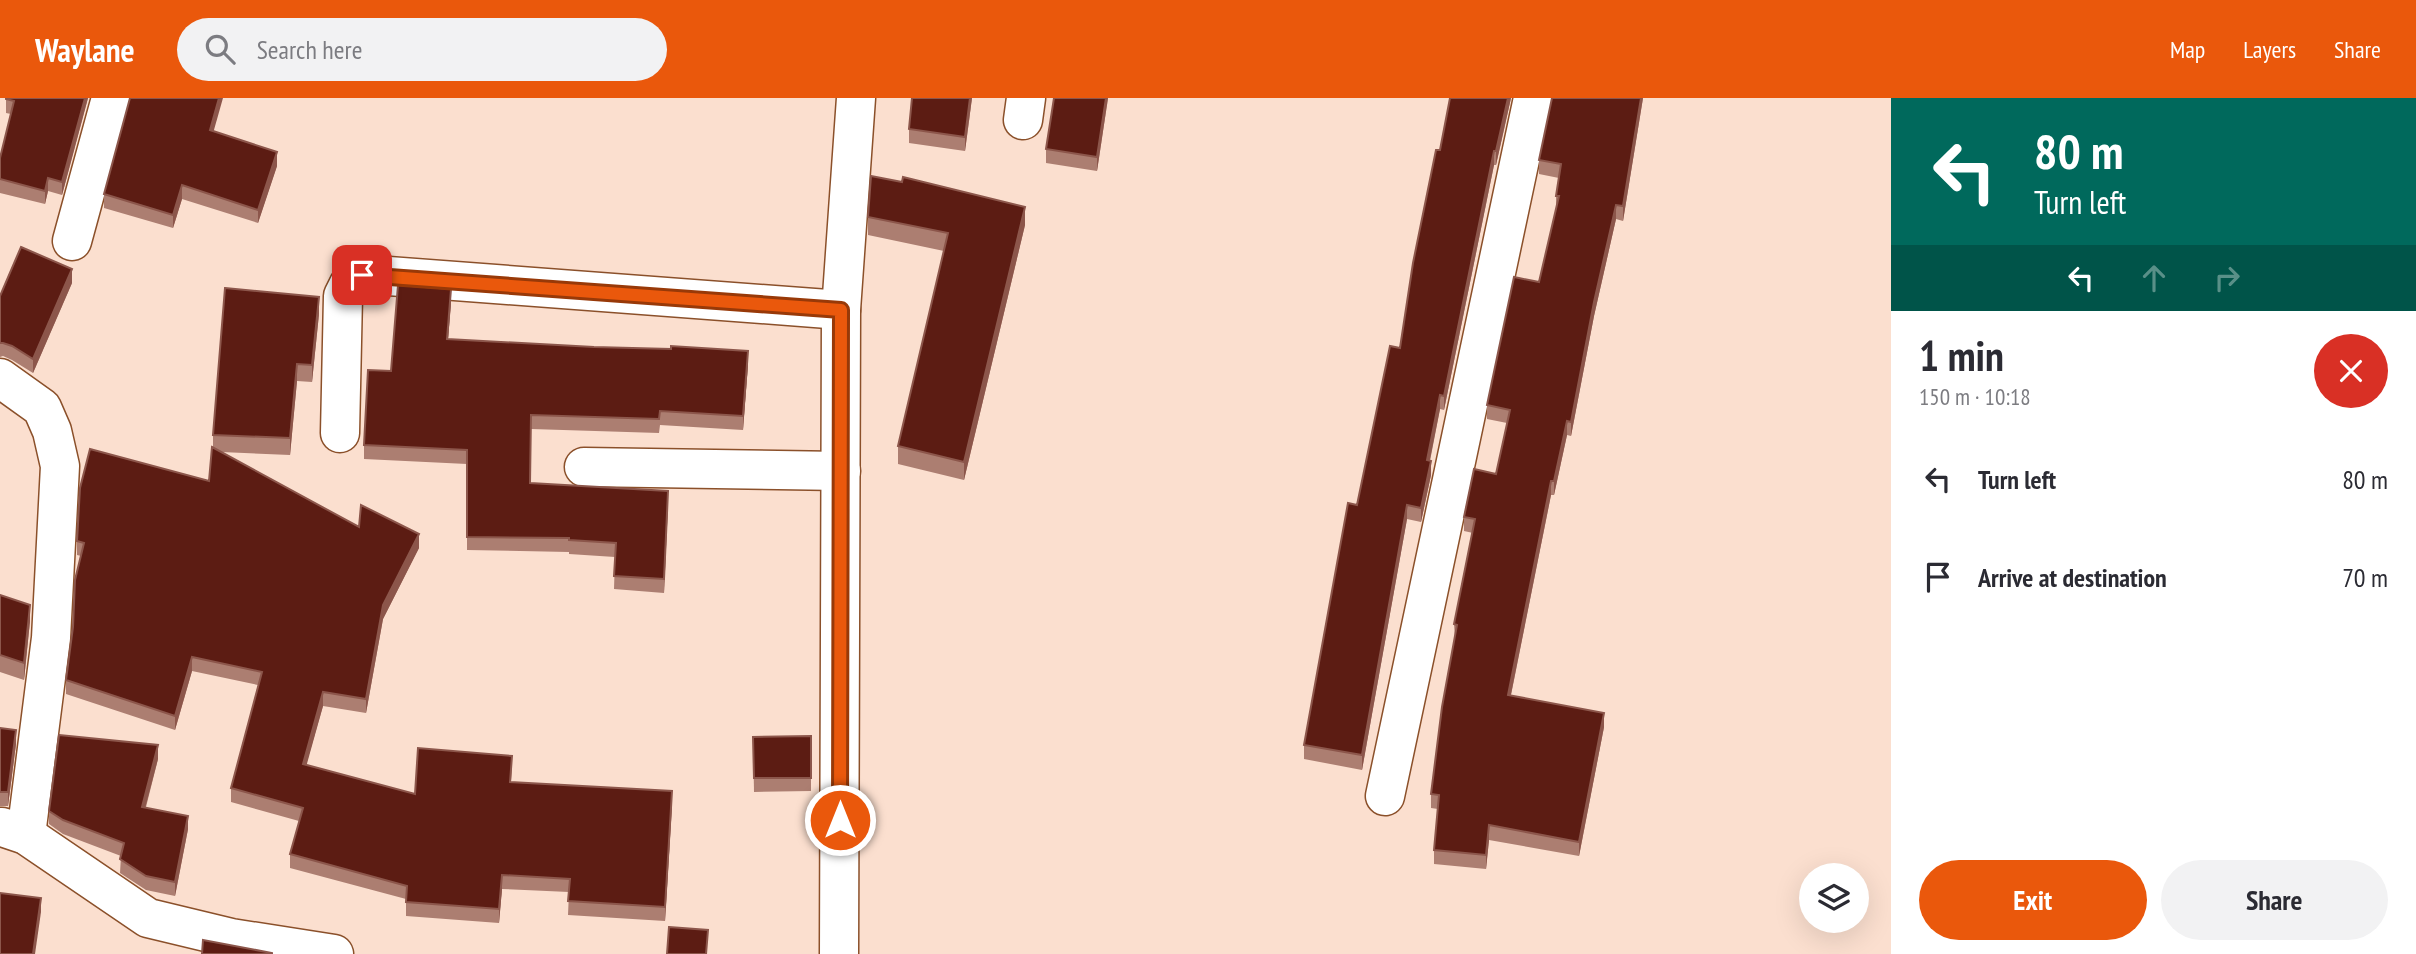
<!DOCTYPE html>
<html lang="en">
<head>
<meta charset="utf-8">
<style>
  body { margin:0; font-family:"PT Sans Narrow",sans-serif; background:#f2f2f3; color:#2b2b33; height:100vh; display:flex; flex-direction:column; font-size:26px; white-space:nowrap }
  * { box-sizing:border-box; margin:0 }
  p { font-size:23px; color:#7c7c81 }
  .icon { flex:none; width:38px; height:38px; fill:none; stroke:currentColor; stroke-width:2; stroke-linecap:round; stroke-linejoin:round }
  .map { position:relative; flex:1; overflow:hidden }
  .side { display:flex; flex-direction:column; background:#fff; width:525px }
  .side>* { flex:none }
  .hud { background:#00695c; color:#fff; overflow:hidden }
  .tools { position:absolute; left:1799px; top:765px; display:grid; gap:14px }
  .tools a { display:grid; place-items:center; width:70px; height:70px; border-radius:50%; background:#fff; box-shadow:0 7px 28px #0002; font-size:35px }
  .pin { position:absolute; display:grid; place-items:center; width:60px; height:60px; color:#fff; margin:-30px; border-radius:14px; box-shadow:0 4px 10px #0006 }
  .me { position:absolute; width:77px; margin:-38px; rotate:0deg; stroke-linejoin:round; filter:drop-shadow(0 0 5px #0008) }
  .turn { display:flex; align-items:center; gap:24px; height:147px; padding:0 28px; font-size:32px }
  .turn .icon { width:91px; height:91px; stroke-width:2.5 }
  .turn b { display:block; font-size:49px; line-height:60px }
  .lanes { display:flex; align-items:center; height:66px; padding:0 28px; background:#0003; justify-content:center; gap:35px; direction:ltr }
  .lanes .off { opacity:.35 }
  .round { display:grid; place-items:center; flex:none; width:74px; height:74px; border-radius:37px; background:#f2f2f3 }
  .summary { display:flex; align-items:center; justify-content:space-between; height:119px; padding:0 28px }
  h1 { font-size:42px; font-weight:600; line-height:52px }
  .action { display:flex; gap:14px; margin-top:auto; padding:14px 28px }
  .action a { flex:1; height:80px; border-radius:42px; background:#ea580c; color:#fff; font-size:28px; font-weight:600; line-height:80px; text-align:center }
  .action a+a { background:#f2f2f3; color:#2b2b33 }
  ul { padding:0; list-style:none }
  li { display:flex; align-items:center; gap:21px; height:98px; padding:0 28px }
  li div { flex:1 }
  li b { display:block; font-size:26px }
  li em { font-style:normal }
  header { display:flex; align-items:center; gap:42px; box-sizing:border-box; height:98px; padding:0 35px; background:#ea580c; color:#fff }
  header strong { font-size:33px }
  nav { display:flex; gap:38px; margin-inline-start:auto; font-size:24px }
  .search { width:490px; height:63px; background:#f2f2f3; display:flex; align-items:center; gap:18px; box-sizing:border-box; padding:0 24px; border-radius:38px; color:#7c7c81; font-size:26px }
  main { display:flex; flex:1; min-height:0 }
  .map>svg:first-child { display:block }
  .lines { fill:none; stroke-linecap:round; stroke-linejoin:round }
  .minor-casing { stroke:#8b502a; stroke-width:41 }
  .minor { stroke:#fff; stroke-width:38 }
  .wall { fill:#ac7e71 }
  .shaded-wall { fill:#8c564b }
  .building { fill:#5c1c13; stroke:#8c564b; stroke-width:2 }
  .route-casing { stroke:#983908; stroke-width:18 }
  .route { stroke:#ea580c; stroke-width:12 }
</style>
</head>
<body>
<header>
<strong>Waylane</strong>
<div class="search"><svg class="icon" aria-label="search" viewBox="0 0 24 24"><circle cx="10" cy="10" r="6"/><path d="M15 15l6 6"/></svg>Search here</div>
<nav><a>Map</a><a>Layers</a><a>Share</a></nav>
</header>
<main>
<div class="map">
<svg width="1891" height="856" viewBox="0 0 1891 856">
  <rect width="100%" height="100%" fill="#fbdfcf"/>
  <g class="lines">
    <defs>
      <g id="minor">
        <path d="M1023 22 1026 0"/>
        <path d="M72 143 111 0"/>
        <path d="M0 280 42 310 52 333 60 368 51 540 26 737"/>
        <path d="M340 335 343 198 349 186 362 176 841 212"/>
        <path d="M584 369 841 373"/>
        <path d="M1385 698 1533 0"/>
        <path d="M2 729 26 737 148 820 231 840 334 856"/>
        <path d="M839 856 841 212 856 0"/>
      </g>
    </defs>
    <use href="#minor" class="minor-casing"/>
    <use href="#minor" class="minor"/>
  </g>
  <g class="wall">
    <path d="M6 0H88L62 97 48 93 45 106 0 95V60L11 16 6 15Z"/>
    <path d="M912 0H972L965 53 909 45V31Z"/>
    <path d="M1108 0 1097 73 1046 65V51Z"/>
    <path d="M1511 0 1496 67H1494L1444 312 1440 311 1430 363 1431 377 1421 424 1407 421 1362 672 1304 661V647L1357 407 1400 250 1440 52Z"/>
    <path d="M1643 0 1623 123 1616 121 1594 218 1571 338 1567 337 1554 397H1551L1511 597 1604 629 1579 758 1489 742 1486 771 1434 766V752L1438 711 1431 710V696L1455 540 1454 526 1473 435 1464 433V419L1496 376 1507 325 1487 321V307L1539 184 1556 111V98L1559 80 1539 76V62Z"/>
    <path d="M214 33 277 68 258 125 182 101 173 130 104 110V96Z"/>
    <path d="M868 119 1025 127 964 382 898 366V348L944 153 868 137Z"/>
    <path d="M72 185 33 275 12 262 3 258 0 259V198Z"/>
    <path d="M451 205 448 241 748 267 743 332 660 327 659 335 531 331 530 385 668 407 664 495 614 491 615 459 569 456V454L467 452V366L364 361V347L391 273Z"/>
    <path d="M319 216 312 284 297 283 290 357 221 354 359 429 419 450 383 521 366 615 323 608 306 667 415 696 512 671 511 684 672 707 665 823 568 817 569 794 502 791 499 825 406 818V801L290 770V756L299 723 231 704V690L258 587 192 573 175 632 66 596V582L81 458 77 457V443L209 383 213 350V337Z"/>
    <path d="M0 497 30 523 24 582 0 574Z"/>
    <path d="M0 630 16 646 8 708H0Z"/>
    <path d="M811 638V693L754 694 753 639Z"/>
    <path d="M158 661 146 709 188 731 175 798 146 792 120 775 121 758 63 736 49 726V713Z"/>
  </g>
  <g class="shaded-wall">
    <path d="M85 0H88L62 97V84Z"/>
    <path d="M219 0H223L210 46V32Z"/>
    <path d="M970 0H972L965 53V39Z"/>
    <path d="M1106 0H1108L1097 73V59Z"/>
    <path d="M1508 0H1511L1496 67V53Z"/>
    <path d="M1641 0H1643L1623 123V108Z"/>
    <path d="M1494 53V67L1444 312V298Z"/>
    <path d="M277 54V68L258 125V112Z"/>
    <path d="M48 80V93L45 106V93Z"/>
    <path d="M182 87V101L173 130V117Z"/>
    <path d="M1616 107V121L1594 218 1571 338V324L1594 204Z"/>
    <path d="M1025 109V127L964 382V364Z"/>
    <path d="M72 171V185L33 275V261Z"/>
    <path d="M451 191V205L447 255V241Z"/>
    <path d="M319 199V216L312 284V267Z"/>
    <path d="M748 253V267L743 332V318Z"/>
    <path d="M297 266V283L290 357V340Z"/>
    <path d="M1440 297V311L1427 376V362Z"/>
    <path d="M1567 323V337L1554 397V383Z"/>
    <path d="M1431 363V377L1421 424V410Z"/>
    <path d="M1551 383V397L1508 611V597Z"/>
    <path d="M668 393V407L664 495V481Z"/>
    <path d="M1407 407V421L1362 672V657Z"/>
    <path d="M419 436V450L383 521 366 615V601L383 507Z"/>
    <path d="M30 507V523L24 582V565Z"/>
    <path d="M192 559V573L175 632V618Z"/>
    <path d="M323 594V608L303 680V666Z"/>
    <path d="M1604 615V629L1579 758V744Z"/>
    <path d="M16 632V646L8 708V694Z"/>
    <path d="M158 647V661L142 722V709Z"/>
    <path d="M672 693V707L665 823V809Z"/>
    <path d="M188 718V731L175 798V784Z"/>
    <path d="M1489 727V742L1486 771V757Z"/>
    <path d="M502 777V791L499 825V811Z"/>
    <path d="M41 800V814L35 856H33Z"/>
  </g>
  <g class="building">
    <path d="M6 0H85L62 84 48 80 45 93 0 81V60L14 3 6 1Z"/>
    <path d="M130 0H219L210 32 277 54 258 112 182 87 173 117 104 96Z"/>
    <path d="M912 0H970L965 39 909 31Z"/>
    <path d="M1054 0H1106L1097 59 1046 51Z"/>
    <path d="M1450 0H1508L1496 53H1494L1444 298 1440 297 1427 362 1431 363 1421 410 1407 407 1362 657 1304 647 1348 405 1357 407 1390 248 1400 250 1413 165 1436 52H1440Z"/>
    <path d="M1552 0H1641L1623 108 1616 107 1594 204 1571 324 1567 323 1554 383H1551L1508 597 1604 615 1579 744 1489 727 1486 757 1434 752 1439 697 1431 696 1442 609 1457 527 1454 526 1475 421 1464 419 1474 371 1496 376 1510 312 1487 307 1514 179 1539 184 1559 98H1556L1561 66 1539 62Z"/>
    <path d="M871 78 902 84 903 79 1025 109 964 364 898 348 948 135 868 119Z"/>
    <path d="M21 149 72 171 33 261 12 248 3 245H0V198Z"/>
    <path d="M398 187 451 191 447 241 594 249 671 251V248L748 253 743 318 660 313 659 321 531 317 530 385 668 393 664 481 614 478 616 445 569 442V440L467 439V352L364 347 368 272 391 273Z"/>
    <path d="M225 190 319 199 312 267 297 266 290 340 213 337Z"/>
    <path d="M212 349 359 429 361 407 419 436 383 507 366 601 323 594 303 666 415 696 418 650 512 658 510 684 672 693 665 809 568 803 570 781 502 777 499 811 406 804 407 788 290 756 303 710 231 690 262 574 192 559 175 618 66 582 73 529 75 482 84 445 77 443 80 390 90 351 209 383Z"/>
    <path d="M0 497 30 507 24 565 0 557Z"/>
    <path d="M0 630 16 632 8 694H0Z"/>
    <path d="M59 637 158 647 142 709 188 718 175 784 146 778 120 761 124 745 63 722 49 713Z"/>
    <path d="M811 638V680H754L753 639Z"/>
    <path d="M0 795 41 800 33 856H0Z"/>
    <path d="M669 829 708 832 706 856H667Z"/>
    <path d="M203 842 272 855V856H202Z"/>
  </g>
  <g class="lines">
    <defs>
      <path id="route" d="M362 177 841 212 840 722"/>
    </defs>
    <use href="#route" class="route-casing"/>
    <use href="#route" class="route"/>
  </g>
</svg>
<div class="tools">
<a><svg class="icon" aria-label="layers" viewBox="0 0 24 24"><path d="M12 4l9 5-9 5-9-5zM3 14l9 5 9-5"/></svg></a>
</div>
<div class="pin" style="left:362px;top:177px;background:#d93025"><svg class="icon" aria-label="arrive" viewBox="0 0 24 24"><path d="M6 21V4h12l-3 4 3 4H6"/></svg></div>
<svg class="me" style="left:840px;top:722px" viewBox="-20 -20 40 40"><circle r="17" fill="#ea580c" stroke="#fff" stroke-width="3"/><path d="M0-11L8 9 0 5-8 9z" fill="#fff"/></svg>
</div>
<section class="side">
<div class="hud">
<div class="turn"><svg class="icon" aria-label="left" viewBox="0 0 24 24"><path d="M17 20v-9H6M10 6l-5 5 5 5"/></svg><div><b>80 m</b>Turn left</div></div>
<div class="lanes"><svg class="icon" aria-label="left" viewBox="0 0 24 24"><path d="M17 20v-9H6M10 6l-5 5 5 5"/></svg><svg class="icon off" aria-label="ahead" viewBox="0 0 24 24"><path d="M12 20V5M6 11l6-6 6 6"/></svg><svg class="icon off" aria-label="right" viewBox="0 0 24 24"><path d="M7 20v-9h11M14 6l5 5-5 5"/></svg></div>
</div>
<div class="summary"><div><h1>1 min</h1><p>150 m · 10:18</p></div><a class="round" style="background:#d93025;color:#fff"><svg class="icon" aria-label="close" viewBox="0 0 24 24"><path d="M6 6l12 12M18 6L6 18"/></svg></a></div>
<ul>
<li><svg class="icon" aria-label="left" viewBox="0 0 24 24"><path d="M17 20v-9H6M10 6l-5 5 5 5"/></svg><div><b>Turn left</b></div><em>80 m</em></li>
<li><svg class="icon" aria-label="arrive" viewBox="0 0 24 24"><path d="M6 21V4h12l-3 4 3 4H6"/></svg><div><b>Arrive at destination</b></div><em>70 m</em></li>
</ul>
<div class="action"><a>Exit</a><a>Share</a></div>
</section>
</main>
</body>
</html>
